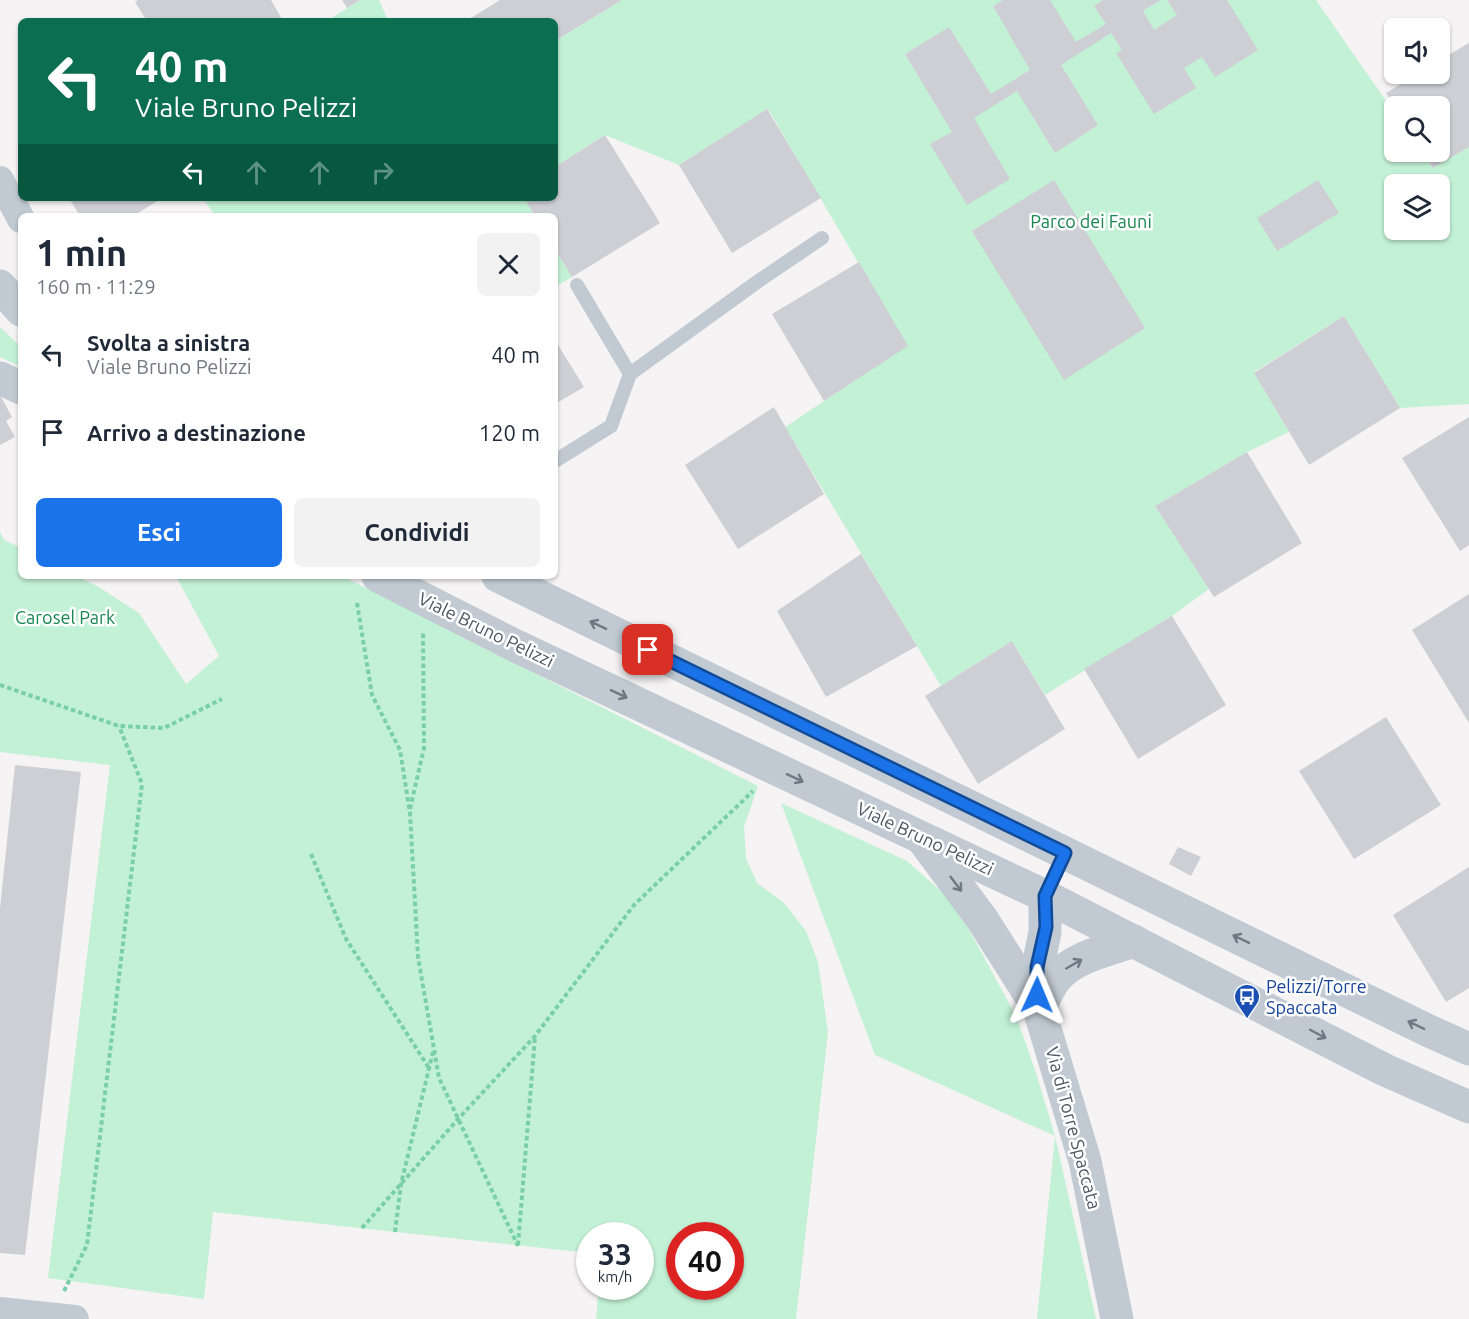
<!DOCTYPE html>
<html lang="it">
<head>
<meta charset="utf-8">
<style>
  body { margin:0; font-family:Ubuntu,sans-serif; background:#f2f2f3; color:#1f2937; height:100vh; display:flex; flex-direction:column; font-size:22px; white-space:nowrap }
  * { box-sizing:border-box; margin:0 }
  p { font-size:20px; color:#747a83 }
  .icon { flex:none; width:33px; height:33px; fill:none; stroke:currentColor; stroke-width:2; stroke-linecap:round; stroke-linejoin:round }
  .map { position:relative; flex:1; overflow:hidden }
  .details { position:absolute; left:18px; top:213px; width:540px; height:366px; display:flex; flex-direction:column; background:#fff; border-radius:9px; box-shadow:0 2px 4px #0004 }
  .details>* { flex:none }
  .banner { position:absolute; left:18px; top:18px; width:540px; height:183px; border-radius:9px; box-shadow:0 2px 4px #0004; background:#0b6e4f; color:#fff; overflow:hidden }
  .controls { position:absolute; left:1384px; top:18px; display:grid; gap:12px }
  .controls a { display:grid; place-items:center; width:66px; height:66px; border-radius:9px; background:#fff; box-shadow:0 2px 4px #0004; font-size:30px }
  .speed { position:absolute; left:576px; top:1222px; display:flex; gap:12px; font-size:30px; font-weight:700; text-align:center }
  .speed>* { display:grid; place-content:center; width:78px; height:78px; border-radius:50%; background:#fff; box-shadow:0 2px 4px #0004; line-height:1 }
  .speed small { font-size:15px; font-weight:400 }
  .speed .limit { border:9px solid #d22; background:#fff; color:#111 }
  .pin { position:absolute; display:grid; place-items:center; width:51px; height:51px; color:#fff; margin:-26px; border-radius:12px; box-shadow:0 3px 9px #0006 }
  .me { position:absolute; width:66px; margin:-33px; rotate:1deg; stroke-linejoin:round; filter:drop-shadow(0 0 4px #0008) }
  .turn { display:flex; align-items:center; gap:21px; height:126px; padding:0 18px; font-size:27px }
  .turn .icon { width:78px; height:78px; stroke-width:2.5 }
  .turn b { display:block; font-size:42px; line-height:51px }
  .lanes { display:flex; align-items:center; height:57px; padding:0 18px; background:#0003; justify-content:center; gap:30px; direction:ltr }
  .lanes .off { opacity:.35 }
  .round { display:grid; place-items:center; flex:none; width:63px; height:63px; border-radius:9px; background:#f2f2f3 }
  .overview { display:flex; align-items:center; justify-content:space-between; height:102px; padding:0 18px }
  h1 { font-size:36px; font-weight:600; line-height:45px }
  .action { display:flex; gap:12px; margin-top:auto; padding:12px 18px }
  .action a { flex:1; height:69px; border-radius:9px; background:#1a73e8; color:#fff; font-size:24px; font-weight:600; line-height:69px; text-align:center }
  .action a+a { background:#f2f2f3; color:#1f2937 }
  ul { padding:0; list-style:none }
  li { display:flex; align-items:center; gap:18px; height:78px; padding:0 18px }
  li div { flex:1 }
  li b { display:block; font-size:22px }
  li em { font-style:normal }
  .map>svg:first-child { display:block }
  .green { fill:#c3f1d5; fill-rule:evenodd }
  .building { fill:#cdcfd5 }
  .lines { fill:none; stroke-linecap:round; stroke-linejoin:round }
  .path { stroke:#7ad0a6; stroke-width:4; stroke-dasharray:4.5 3; stroke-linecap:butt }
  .service { stroke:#c1cad2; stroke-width:14 }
  .minor { stroke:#c1cad2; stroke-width:28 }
  .tertiary { stroke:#c1cad2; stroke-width:33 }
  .oneway { stroke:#6e7983 }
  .route-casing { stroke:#114b97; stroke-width:15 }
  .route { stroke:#1a73e8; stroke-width:10 }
  .labels { text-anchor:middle; stroke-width:5; stroke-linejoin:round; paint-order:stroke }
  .park-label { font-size:18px; fill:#17864f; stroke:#fff }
  .street-label { font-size:18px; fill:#4a5661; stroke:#fff }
  .transit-label { font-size:18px; fill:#164399; stroke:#fff; text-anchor:start }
</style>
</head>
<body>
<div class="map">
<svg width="1469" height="1319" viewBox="0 0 1469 1319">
  <rect width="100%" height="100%" fill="#f5f3f3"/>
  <g class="green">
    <path d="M360 0H379L388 21H327Z"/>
    <path d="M622 0H1316L1395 114V152H1421L1433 168 1469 147V404L1400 408 1344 316 1254 372 1289 432 1247 452 1155 506 1209 589 1172 616 1045 695 1012 641 941 686 785 427 907 346 768 109 679 165 605 135 555 167V41ZM1395 184H1440V230H1395Z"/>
    <path d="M203 198H524L535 216H215Z"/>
    <path d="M555 249 572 277 555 287Z"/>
    <path d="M0 327 21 347V367L0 357Z"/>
    <path d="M0 532 4 540 21 548V576H76L97 586 139 613 186 684 219 656 176 576H342L758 786 744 827 746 858 757 883 784 903 806 931 818 962 828 1032 796 1319H596L599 1287H640V1236H590L589 1253 213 1212 204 1299 48 1278 110 765 0 752ZM680 1236H730V1287H680Z"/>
    <path d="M781 803 907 861 943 893 967 926 1017 1018 1036 1073 1055 1136 1096 1319H1037L1055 1136 875 1055Z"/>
  </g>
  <g class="building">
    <path d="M138 0H271L283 21H147L135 2Z"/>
    <path d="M342 0H360L347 8Z"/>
    <path d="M500 0H622L555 41V21H466Z"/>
    <path d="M1003 0H1050L1076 42 1106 24 1094 6 1103 0H1161L1143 11 1154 30 1177 15 1167 0H1227L1258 50 1215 77 1202 57 1184 68 1196 88 1154 114 1116 53 1122 50 1111 33 1061 65 1098 125 1055 153 1017 91 974 118 1010 179 967 205 930 144 952 132 905 54 949 27 991 94 1030 70 993 6Z"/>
    <path d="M1469 43V147L1433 168 1422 152H1440V106H1395L1386 93 1418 74H1440V60Z"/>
    <path d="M767 109 821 198 732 253 679 165Z"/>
    <path d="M605 135 660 223 572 277 555 249V216H535L524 198H555V167Z"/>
    <path d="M1054 180 1145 328 1064 380 972 231Z"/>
    <path d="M1318 180 1339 213 1277 251 1257 218Z"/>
    <path d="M69 198H162L133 216H80Z"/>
    <path d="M859 262 908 346 824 401 772 314Z"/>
    <path d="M1344 316 1400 408 1309 465 1254 373Z"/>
    <path d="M555 340 584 387 555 404Z"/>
    <path d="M0 395 12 417 6 421 15 437 0 445Z"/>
    <path d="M774 407 824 494 738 549 685 465Z"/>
    <path d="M1469 417V545L1460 551 1402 458Z"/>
    <path d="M1247 452 1302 543 1214 597 1155 506Z"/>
    <path d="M861 554 917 646 826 697 777 611Z"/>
    <path d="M1469 594V723L1412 630Z"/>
    <path d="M1172 616 1226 705 1138 759 1084 669Z"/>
    <path d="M1012 641 1065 729 978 784 925 696Z"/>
    <path d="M1386 717 1441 805 1354 859 1299 771Z"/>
    <path d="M15 765 81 772 25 1255 0 1253V908Z"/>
    <path d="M1178 847 1201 857 1191 876 1169 864Z"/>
    <path d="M1469 867V988L1446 1002 1393 915Z"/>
  </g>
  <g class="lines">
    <g class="path">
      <path d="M357 603 372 695 400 750 410 813 418 957 439 1078 518 1246"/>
      <path d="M0 685 119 726 164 728 222 699"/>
      <path d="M410 809 424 748 423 632"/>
      <path d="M311 854 346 939 429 1068"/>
      <path d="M362 1228 459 1118 535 1036 634 905 753 791"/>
      <path d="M395 1232 401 1184 433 1052"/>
      <path d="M518 1245 535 1037"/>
      <path d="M64 1291 87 1245 142 784 119 726"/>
    </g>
    <g class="service">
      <path d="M577 285 630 374"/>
      <path d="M555 461 611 426 630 374 757 282 822 238"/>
    </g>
    <g class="minor">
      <path d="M0 180 21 219"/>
      <path d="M0 1311 75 1319"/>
    </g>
    <g class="tertiary">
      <path d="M0 286 21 310"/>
      <path d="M0 378 21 388"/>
      <path d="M378 576 516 646 1045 896 1385 1070 1469 1107"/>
      <path d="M498 576 1429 1031 1469 1049"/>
      <path d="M924 841 982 919 1039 1009"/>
      <path d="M1045 896V932L1036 976 1039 1009 1085 1161 1117 1319"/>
      <path d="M1039 1009C1045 998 1049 986 1058 976 1076 956 1109 950 1134 941"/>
    </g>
  </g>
  <defs><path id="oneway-shaft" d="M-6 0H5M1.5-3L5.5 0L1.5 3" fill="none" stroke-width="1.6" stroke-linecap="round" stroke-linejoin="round" transform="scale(1.5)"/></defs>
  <g class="oneway">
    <use href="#oneway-shaft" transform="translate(598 625) rotate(-154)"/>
    <use href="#oneway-shaft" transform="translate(619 694) rotate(25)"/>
    <use href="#oneway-shaft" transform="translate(795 778) rotate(25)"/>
    <use href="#oneway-shaft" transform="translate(956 884) rotate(53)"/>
    <use href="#oneway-shaft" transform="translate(1241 939) rotate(-154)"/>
    <use href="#oneway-shaft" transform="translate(1074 964) rotate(-30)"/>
    <use href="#oneway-shaft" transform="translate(1416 1025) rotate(-154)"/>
    <use href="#oneway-shaft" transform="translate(1318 1034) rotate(28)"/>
  </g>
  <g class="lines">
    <defs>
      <path id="route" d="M648 650 1065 853 1045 896 1046 927 1037 967V995"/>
    </defs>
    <use href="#route" class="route-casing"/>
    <use href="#route" class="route"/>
  </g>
  <defs>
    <symbol id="bus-pin" viewBox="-11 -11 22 30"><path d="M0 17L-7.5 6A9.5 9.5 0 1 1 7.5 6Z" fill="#1a4fb4" stroke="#fff"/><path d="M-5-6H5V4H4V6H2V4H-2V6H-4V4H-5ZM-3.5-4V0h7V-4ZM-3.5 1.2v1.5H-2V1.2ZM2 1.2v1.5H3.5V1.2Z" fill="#fff"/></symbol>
  </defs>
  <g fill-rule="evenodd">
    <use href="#bus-pin" x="1232" y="982" width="30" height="40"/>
  </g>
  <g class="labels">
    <g class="park-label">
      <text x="1091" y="228">Parco dei Fauni</text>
      <text x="65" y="624">Carosel Park</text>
    </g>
    <g class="street-label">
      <text transform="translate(486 630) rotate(26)" y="6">Viale Bruno Pelizzi</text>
      <text transform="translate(925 839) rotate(25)" y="6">Viale Bruno Pelizzi</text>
      <text transform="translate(1073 1128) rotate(75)" y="6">Via di Torre Spaccata</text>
    </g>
    <g class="transit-label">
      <text x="1266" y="993">Pelizzi/Torre<tspan x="1266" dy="21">Spaccata</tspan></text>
    </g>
  </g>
</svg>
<div class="controls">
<a><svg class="icon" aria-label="sound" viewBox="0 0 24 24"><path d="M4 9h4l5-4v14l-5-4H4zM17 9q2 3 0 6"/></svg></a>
<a><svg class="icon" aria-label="search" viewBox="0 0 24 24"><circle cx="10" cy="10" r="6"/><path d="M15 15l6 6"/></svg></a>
<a><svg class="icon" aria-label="layers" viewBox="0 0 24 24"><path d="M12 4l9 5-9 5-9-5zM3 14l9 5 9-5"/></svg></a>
</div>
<div class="speed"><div>33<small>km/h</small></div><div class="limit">40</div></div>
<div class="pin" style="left:648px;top:650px;background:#d93025"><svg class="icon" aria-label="arrive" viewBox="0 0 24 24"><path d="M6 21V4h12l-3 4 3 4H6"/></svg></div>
<svg class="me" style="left:1037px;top:995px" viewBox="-20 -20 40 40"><path d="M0-17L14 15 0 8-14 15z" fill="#1a73e8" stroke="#fff" stroke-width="4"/></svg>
<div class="banner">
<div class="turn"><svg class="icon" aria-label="left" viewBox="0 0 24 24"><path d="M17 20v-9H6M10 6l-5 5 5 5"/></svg><div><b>40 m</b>Viale Bruno Pelizzi</div></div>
<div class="lanes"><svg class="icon" aria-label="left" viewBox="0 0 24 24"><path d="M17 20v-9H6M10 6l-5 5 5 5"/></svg><svg class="icon off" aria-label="ahead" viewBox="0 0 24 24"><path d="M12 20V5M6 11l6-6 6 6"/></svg><svg class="icon off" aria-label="ahead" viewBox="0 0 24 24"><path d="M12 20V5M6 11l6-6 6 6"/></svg><svg class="icon off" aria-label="right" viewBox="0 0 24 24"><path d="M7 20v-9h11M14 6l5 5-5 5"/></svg></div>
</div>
<section class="details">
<div class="overview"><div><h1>1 min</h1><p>160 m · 11:29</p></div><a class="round"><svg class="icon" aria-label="close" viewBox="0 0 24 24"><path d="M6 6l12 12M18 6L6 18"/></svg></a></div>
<ul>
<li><svg class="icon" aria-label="left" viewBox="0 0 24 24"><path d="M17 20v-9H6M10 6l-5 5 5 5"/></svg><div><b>Svolta a sinistra</b><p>Viale Bruno Pelizzi</p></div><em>40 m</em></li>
<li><svg class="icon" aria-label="arrive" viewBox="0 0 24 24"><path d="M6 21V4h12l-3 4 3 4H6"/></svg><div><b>Arrivo a destinazione</b></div><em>120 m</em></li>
</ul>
<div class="action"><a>Esci</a><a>Condividi</a></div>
</section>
</div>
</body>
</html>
